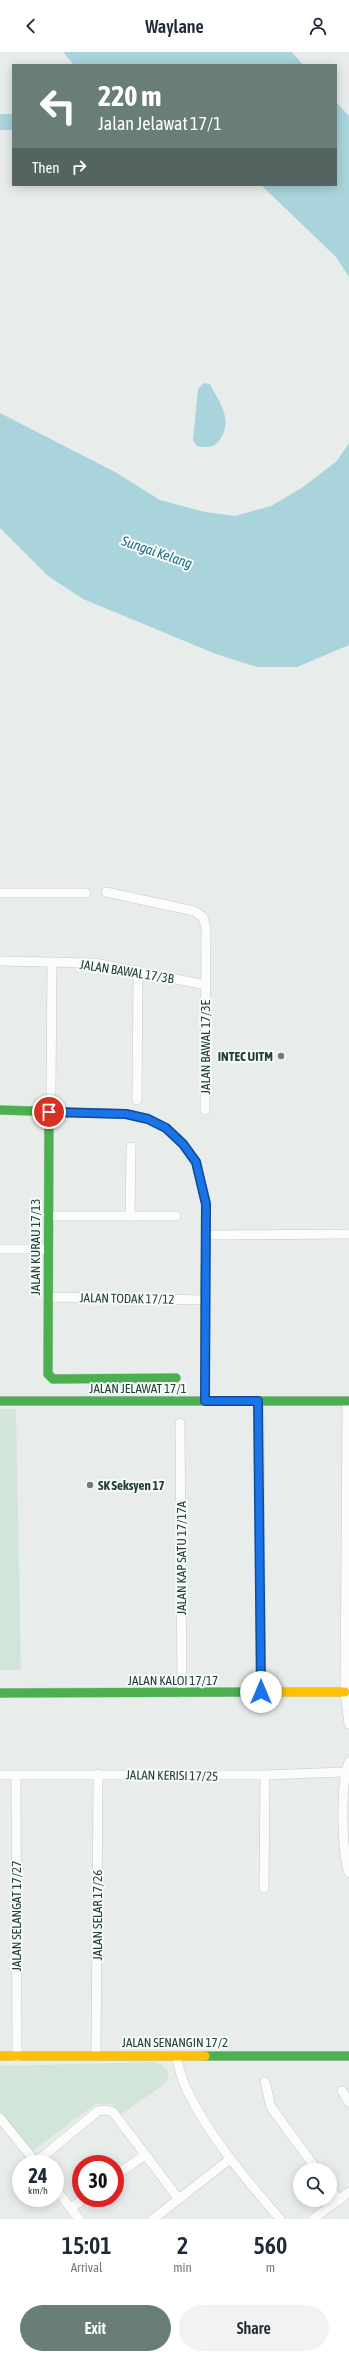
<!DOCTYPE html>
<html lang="en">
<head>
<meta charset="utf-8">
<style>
  body { margin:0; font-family:"Asap Condensed",sans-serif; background:#f2f2f3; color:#1f2937; height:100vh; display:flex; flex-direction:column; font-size:15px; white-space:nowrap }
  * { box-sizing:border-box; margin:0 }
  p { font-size:13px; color:#747a83 }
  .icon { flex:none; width:22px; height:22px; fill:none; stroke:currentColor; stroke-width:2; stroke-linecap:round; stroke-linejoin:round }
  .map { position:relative; height:2167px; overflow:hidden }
  .sheet { display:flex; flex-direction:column; background:#fff; flex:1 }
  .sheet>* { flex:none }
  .guide { position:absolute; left:12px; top:12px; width:325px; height:122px; border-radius:0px; box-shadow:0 2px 10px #0003; background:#697e78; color:#fff; overflow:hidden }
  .buttons { position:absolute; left:293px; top:2111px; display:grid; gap:8px }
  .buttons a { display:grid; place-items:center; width:44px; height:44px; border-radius:50%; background:#fff; box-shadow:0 2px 10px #0003; font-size:20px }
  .speed { position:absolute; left:12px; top:2103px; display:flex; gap:8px; font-size:20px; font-weight:700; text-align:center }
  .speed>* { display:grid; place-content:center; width:52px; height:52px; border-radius:50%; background:#fff; box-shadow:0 2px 10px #0003; line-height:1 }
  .speed small { font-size:10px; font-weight:400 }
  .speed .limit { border:6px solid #d22; background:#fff; color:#111 }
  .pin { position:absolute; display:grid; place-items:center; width:34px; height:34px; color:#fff; margin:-17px; border:2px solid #fff; border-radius:50%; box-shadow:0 1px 4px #0007 }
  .me { position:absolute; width:44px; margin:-22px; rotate:0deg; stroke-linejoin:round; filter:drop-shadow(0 0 3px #0008) }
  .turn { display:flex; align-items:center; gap:14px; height:84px; padding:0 20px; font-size:18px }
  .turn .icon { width:52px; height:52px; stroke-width:2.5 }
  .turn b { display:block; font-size:28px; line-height:34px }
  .then { display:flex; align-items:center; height:38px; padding:0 20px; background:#0003; gap:8px; font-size:15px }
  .eta { display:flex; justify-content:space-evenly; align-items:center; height:68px; text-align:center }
  .eta b { font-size:24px; font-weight:600; line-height:28px }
  .primary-button { display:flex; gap:8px; margin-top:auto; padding:8px 20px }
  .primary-button a { flex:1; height:46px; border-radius:24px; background:#697e78; color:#fff; font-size:16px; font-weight:600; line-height:46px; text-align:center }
  .primary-button a+a { background:#f2f2f3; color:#1f2937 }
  header { display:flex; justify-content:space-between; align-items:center; height:52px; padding:0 20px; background:#fff; font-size:18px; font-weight:600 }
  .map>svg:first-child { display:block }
  .green { fill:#d1e6d8 }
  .water { fill:#a9d4db }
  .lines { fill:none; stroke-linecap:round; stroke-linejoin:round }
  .river { stroke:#a9d4db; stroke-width:16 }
  .street-casing { stroke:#c5cac8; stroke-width:10 }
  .fast-casing { stroke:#c3cbc8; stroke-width:10 }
  .slow-casing { stroke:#c3cbc8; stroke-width:10 }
  .street { stroke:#fcfcfc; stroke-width:9 }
  .fast { stroke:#4caf50; stroke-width:9 }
  .slow { stroke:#ffc107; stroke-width:9 }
  .route-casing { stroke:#114b97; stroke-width:10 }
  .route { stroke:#1a73e8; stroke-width:7 }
  .poi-dot { fill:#697e78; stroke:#f7fbf9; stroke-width:1.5 }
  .labels { text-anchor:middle; stroke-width:4; stroke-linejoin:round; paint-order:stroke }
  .street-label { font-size:13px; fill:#24423a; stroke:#f7fbf9 }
  .poi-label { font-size:13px; font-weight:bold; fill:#24423a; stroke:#f7fbf9; text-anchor:end }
  .water-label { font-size:14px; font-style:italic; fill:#1c6f80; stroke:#f7fbf9 }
</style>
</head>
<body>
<header><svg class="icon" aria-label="back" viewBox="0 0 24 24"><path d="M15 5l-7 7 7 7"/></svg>Waylane<svg class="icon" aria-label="person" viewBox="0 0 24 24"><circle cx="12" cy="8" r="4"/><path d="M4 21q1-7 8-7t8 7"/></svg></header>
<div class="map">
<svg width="349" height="2167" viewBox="0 0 349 2167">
  <rect width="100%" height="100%" fill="#e8edeb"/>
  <g class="green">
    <path d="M0 1357H16L21 1618H0Z"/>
    <path d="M153 2010 162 2013 168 2019V2028L165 2032 120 2063 112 2052H96L30 2101 0 2062V2014Z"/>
  </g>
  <g class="water">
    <path d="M63 0H292L303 13H74Z"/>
    <path d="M336 50 349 64V225L336 205 261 133H336Z"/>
    <path d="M204 331 210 332C219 350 233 367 221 386 215 396 208 396 197 394L193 388 198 337Z"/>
    <path d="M0 361 115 420 160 448 205 460 235 464 271 454 303 435 337 409 349 391V593L297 615H257L216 602 83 547 48 524 0 476Z"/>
  </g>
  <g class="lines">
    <path class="river" d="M0 70H13"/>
    <defs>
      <g id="street">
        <path d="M106 840 194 859 203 865 206 876 205 1058"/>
        <path d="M0 841H86"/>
        <path d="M0 909 95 911 206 933"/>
        <path d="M51 1040 52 910"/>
        <path d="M137 1048 138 919"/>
        <path d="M48 1164H176"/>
        <path d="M130 1164 131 1095"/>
        <path d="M207 1183 349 1182"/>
        <path d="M0 1197H48"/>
        <path d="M48 1245 206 1248"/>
        <path d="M259 1349 261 1640"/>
        <path d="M347 1349 345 1640 349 1672"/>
        <path d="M180 1371 182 1641"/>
        <path d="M349 1710C340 1730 342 1800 349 1821"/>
        <path d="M0 1723H265L344 1720"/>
        <path d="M16 1723 17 2005"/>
        <path d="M264 1836 265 1723"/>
        <path d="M96 2003 98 1722"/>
        <path d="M176 2004C179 2014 181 2026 186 2036 209 2085 245 2126 280 2167"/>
        <path d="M265 2030 271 2055 317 2118"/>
        <path d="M342 2039 349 2050"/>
        <path d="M0 2066 37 2112"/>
        <path d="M36 2110 98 2059 106 2058 113 2060 178 2146"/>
        <path d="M115 2124 145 2103"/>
        <path d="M330 2135 339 2148"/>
        <path d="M55 2136 79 2167"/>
        <path d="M71 2156 85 2146"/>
        <path d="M153 2167 230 2107"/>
        <path d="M313 2167 349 2140"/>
      </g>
      <g id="fast">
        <path d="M0 1058 126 1062 148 1067 166 1076 183 1092 196 1110 206 1152 205 1256"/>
        <path d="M49 1060 48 1322 53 1327 176 1326"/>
        <path d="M0 1349H349"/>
        <path d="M0 1641 256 1640"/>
        <path d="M205 2004H349"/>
      </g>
      <g id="slow">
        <path d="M205 1349V1256"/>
        <path d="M256 1640H345"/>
        <path d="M0 2004H205"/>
      </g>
    </defs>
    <use href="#street" class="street-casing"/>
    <use href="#fast" class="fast-casing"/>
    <use href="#slow" class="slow-casing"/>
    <use href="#street" class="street"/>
    <use href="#fast" class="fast"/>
    <use href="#slow" class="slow"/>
  </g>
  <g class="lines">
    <defs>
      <path id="route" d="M49 1060 126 1062 148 1067 166 1076 183 1092 196 1110 206 1152 205 1349H258L261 1640"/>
    </defs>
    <use href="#route" class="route-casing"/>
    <use href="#route" class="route"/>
  </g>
  <g class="poi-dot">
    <circle cx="281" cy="1004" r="4"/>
    <circle cx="90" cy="1433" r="4"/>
  </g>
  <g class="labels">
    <g class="street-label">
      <text transform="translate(127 919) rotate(9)" y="5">JALAN BAWAL 17/3B</text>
      <text transform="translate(205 995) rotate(-90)" y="5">JALAN BAWAL 17/3E</text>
      <text transform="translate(35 1195) rotate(-90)" y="5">JALAN KURAU 17/13</text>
      <text transform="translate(127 1246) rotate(1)" y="5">JALAN TODAK 17/12</text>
      <text x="138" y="1341">JALAN JELAWAT 17/1</text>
      <text transform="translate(181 1506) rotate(-90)" y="5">JALAN KAP SATU 17/17A</text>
      <text x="173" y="1633">JALAN KALOI 17/17</text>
      <text transform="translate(172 1723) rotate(1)" y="5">JALAN KERISI 17/25</text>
      <text transform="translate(97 1863) rotate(-90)" y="5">JALAN SELAR 17/26</text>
      <text transform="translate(16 1864) rotate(-90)" y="5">JALAN SELANGAT 17/27</text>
      <text x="175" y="1995">JALAN SENANGIN 17/2</text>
    </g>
    <g class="poi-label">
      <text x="273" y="1009">INTEC UITM</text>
      <text x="98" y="1438" text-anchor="start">SK Seksyen 17</text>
    </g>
    <g class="water-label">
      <text transform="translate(157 500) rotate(19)" y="5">Sungai Kelang</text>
    </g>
  </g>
</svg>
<div class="buttons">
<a><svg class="icon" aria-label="search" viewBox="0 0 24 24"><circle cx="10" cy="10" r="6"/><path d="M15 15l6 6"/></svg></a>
</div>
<div class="speed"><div>24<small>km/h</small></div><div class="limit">30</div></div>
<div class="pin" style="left:49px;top:1060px;background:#d93025"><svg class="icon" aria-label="arrive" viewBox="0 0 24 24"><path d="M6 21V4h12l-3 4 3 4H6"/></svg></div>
<svg class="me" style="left:261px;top:1640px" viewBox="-20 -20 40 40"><circle r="19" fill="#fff"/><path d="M0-13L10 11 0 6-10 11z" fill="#1a73e8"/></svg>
<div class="guide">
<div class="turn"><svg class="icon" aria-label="left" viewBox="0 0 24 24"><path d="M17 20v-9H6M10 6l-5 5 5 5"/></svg><div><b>220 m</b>Jalan Jelawat 17/1</div></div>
<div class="then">Then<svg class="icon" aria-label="right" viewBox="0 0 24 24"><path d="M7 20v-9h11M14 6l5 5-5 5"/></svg></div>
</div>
</div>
<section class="sheet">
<div class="eta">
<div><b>15:01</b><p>Arrival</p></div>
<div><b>2</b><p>min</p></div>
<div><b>560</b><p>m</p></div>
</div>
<div class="primary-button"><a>Exit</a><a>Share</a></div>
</section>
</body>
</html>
